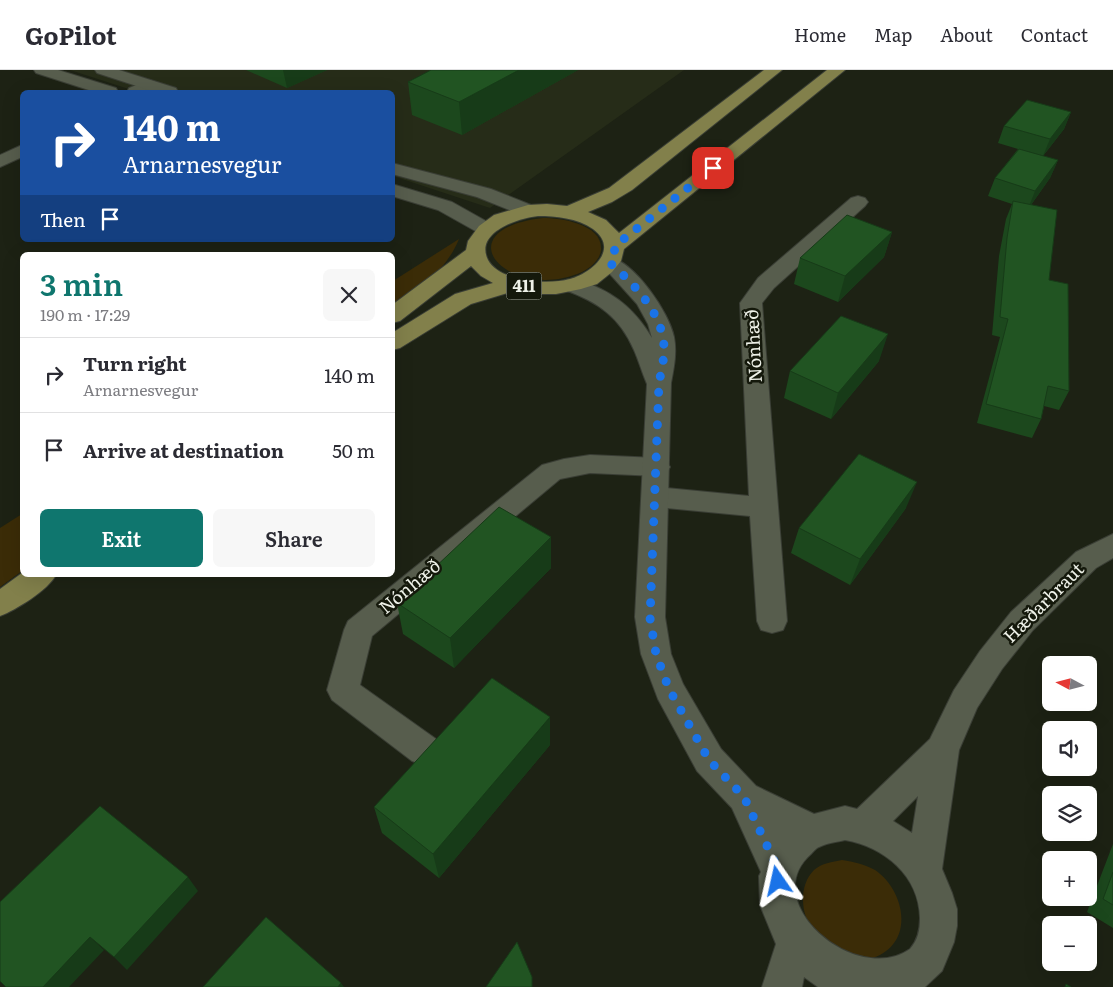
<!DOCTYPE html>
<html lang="en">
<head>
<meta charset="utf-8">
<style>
  body { margin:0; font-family:Literata,serif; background:#f7f7f7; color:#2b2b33; height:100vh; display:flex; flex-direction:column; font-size:19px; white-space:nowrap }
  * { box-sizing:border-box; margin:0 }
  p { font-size:16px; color:#7c7c81 }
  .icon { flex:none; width:28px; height:28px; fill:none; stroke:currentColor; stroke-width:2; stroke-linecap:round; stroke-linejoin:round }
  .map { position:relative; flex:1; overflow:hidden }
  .details { position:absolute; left:20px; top:182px; width:375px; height:325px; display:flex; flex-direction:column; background:#fff; border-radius:8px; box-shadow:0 5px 20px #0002 }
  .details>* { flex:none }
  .banner { position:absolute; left:20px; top:20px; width:375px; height:152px; border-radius:8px; box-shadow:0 5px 20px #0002; background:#1a4fa0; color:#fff; overflow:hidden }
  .needle { width:32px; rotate:277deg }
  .fabs { position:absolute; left:1042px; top:586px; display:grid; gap:10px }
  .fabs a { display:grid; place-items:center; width:55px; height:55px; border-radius:8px; background:#fff; box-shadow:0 5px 20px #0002; font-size:25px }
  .pin { position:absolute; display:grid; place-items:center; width:42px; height:42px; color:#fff; margin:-21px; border-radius:10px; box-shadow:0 2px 8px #0006 }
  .me { position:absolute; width:55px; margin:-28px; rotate:349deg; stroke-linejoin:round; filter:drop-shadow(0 0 4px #0008) }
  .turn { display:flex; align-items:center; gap:18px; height:105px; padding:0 20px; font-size:22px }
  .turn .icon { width:65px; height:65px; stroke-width:2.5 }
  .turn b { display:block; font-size:35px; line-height:42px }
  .then { display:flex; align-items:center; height:48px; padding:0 20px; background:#0003; gap:10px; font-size:19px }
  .round { display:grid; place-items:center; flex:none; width:52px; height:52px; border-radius:8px; background:#f7f7f7 }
  .summary { display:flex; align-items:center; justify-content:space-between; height:85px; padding:0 20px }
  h1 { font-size:30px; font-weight:600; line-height:38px; color:#0f766e }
  .action { display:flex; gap:10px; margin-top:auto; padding:10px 20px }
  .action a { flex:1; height:58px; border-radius:8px; background:#0f766e; color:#fff; font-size:20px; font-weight:600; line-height:58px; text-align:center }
  .action a+a { background:#f7f7f7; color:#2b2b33 }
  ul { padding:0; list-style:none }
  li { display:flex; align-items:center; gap:15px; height:75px; padding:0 20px; border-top:1px solid #e1e1e2 }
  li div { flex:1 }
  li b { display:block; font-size:19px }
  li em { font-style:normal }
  header { display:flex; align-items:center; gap:30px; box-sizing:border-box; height:70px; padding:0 25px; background:#fff; border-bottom:1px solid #e1e1e2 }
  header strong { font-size:24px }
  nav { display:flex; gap:28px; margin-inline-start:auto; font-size:18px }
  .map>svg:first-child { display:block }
  .built { fill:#262c18 }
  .green { fill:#3b2c07 }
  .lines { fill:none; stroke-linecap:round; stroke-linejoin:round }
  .street-casing { stroke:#3a3e35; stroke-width:2 }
  .secondary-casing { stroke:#3a3e35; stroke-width:2 }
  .primary-casing { stroke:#3a3e35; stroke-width:2 }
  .street { fill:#575d4d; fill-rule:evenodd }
  .secondary { fill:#575d4d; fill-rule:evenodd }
  .primary { fill:#82804b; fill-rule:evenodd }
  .wall { fill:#1c481d }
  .shaded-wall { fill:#173b18 }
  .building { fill:#215422; stroke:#173b18 }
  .route { stroke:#1a73e8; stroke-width:9; stroke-dasharray:0 16.2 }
  .labels { text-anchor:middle; stroke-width:5; stroke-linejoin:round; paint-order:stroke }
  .shield { fill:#14180b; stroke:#adb0a6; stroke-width:1 }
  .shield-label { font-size:16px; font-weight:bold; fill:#eef1e8 }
  .street-label { font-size:18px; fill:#eef1e8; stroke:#14180b }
</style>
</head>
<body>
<header>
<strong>GoPilot</strong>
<nav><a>Home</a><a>Map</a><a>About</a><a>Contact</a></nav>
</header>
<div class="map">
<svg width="1113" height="917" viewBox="0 0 1113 917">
  <rect width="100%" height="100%" fill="#1d2214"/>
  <path class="built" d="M70 0H684L490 138 393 106 392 22H138Z"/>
  <g class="green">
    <path d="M543 148C561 148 603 154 601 180 600 190 590 198 582 202 510 234 440 160 543 148Z"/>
    <path d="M459 169C446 201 419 219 393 240V211Z"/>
    <path d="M22 444V501L0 517V458Z"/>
    <path d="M842 790C854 792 864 794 875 800 903 819 915 867 880 885 874 888 864 891 858 889 850 886 817 867 813 861 801 844 798 816 814 800 822 793 832 792 842 790Z"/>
  </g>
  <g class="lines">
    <defs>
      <g id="street">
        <path d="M149 10 155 12 157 15C150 24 137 23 127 22L129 18Z"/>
        <path d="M22 75V87L0 97V85Z"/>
        <path d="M858 126 865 128 868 132 865 136 774 218 762 233 787 551 783 560 772 563 761 560 757 551 750 446 656 437 647 434 643 427 647 420 656 417 749 426 740 233 758 208 851 128Z"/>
        <path d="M590 385 657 388 666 390 670 397 666 404 657 406 590 403 560 409 372 566 360 615 436 669 441 680 436 691 424 695 412 691 332 630 327 620 344 560 348 551 542 395 564 389Z"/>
      </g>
      <g id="secondary">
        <path d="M34 0H58L116 18 118 22H95L36 3Z"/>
        <path d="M95 0H119L176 18 178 22H155L97 3Z"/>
        <path d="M392 93 491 119 536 137 539 141 536 145 529 147 522 145 477 127 392 104Z"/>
        <path d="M392 114 452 132 493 155 496 159 493 163 486 165 479 163 438 140 392 126Z"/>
        <path d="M610 187C635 193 669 242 674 267 677 283 674 297 671 313L665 547 671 584 683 614 721 679 756 716 814 744 845 736 857 739 930 669 954 620 980 581 1011 542 1076 482 1113 464V488L1096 498 1033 560 1002 599 977 638 959 680 942 799 952 823 957 839V856L954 872 942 901 925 917H818L804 907 802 917H762L776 874 760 835 759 806 761 802 732 738 697 701 658 629 641 584 635 547 647 314C642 303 639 291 634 280 620 247 598 232 565 220L562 215 565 210C575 208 582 211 592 215 619 226 637 243 652 268L648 254 637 234 600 193 603 189ZM918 726 912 763 893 751ZM845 770C884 777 919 805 920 848 920 860 918 870 910 879 856 917 756 832 811 784 813 782 816 778 819 777 827 773 837 772 845 770Z"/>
      </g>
      <g id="primary">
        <path d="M764 0H782L632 120 612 132 588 142 606 150 619 163 827 0H845L624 179 621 191 612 202 597 214 581 219 556 224H539L514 221 471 234 400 278 392 280V263L455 224 493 213 481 206 471 196 400 251 392 253V235L466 180 468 171 479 156 494 145 528 135 547 134 567 136 609 118ZM538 146C556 146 577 148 593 159 620 179 592 203 570 209 548 215 500 212 488 190 474 162 519 148 538 146Z"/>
        <path d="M22 503V505H56C48 520 16 540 0 546V519Z"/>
      </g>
    </defs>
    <use href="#street" class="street-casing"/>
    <use href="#secondary" class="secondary-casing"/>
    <use href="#primary" class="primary-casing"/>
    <use href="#street" class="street"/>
    <use href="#secondary" class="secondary"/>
    <use href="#primary" class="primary"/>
  </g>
  <g class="wall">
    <path d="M246 0H327L287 18Z"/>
    <path d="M431 0H578L462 65 412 45 408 12Z"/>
    <path d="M1071 42 1064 59 1043 86 1058 90 1050 108 1031 135 1049 210 1069 321 1059 340 1044 336 1041 349 1032 368 977 353 1000 267 992 265 999 186 1006 149 1012 134 988 126 995 108 1018 79 998 73 1004 56Z"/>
    <path d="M892 162 884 187 838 232 794 214 800 188Z"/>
    <path d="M879 291 831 349 784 328 790 301Z"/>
    <path d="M906 438 850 515 791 483 799 458Z"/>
    <path d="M551 467V498L454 598 403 564 397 533Z"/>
    <path d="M550 675 439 808 382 763 374 737Z"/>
    <path d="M1113 774V858L1087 842Z"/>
  </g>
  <g class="shaded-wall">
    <path d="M283 0H327L287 18Z"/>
    <path d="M519 0H578L462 65 459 32Z"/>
    <path d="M1071 42 1064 59 1043 86 1050 69Z"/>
    <path d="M1058 90 1050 108 1028 139 1035 121Z"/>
    <path d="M892 162 884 187 838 232 845 206Z"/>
    <path d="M888 264 879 291 831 349 838 323Z"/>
    <path d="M917 412 906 438 850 515 860 489Z"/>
    <path d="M551 467V498L454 598 450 568Z"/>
    <path d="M550 647V675L439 808 433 784Z"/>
    <path d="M188 807 198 821 127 900 114 887Z"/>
    <path d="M90 867 104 880 69 917H43Z"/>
    <path d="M341 913 344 917H338Z"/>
  </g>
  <g class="building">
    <path d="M431 0H519L459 32 408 12Z"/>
    <path d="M1027 30 1071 42 1050 69 1004 56Z"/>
    <path d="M1019 79 1058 90 1035 121 995 108Z"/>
    <path d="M1013 131 1057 140 1049 210 1068 214 1069 321 1048 316 1041 349 986 334 1008 249 1000 247 1007 168Z"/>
    <path d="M847 145 892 162 845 206 800 188Z"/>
    <path d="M841 246 888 264 838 323 790 301Z"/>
    <path d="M859 384 917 412 860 489 799 458Z"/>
    <path d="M499 437 551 467 450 568 397 533Z"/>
    <path d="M492 608 550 647 433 784 374 737Z"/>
    <path d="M100 736 188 807 114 887 90 867 43 917H6L0 911V832Z"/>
    <path d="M1113 802V835L1103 829Z"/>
    <path d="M266 847 341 913 338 917H203Z"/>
    <path d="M517 872 532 907V917H486Z"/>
    <path d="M1066 914 1071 917H1065Z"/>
  </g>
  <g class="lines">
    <path class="route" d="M713 98 615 176 614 185 610 193C634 214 664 244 664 279 664 291 661 302 659 313L650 548 656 584 669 619 709 690 744 727 778 799V811"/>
  </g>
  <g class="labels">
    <rect class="shield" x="506.5" y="202.5" width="35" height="27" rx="4"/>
    <g class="shield-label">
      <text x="524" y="222">411</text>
    </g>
    <g class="street-label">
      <text transform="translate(754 276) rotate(-93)" y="6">Nónhæð</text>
      <text transform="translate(410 517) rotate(-40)" y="6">Nónhæð</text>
      <text transform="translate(1044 533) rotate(-45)" y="6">Hæðarbraut</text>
    </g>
  </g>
</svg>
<div class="fabs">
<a><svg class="needle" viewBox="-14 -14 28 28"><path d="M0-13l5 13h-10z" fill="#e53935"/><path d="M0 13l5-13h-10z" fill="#7c7c81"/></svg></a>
<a><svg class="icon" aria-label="sound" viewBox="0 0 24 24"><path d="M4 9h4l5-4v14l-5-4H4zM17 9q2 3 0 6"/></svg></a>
<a><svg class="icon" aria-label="layers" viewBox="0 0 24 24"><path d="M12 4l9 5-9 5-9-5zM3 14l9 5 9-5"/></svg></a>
<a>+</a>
<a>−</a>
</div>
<div class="pin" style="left:713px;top:98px;background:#d93025"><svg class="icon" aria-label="arrive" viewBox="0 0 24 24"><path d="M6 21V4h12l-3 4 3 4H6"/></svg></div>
<svg class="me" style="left:778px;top:811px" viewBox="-20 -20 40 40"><path d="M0-17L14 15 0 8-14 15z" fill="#1a73e8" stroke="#fff" stroke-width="4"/></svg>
<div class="banner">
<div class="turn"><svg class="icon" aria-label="right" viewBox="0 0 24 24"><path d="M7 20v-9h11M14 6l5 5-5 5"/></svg><div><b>140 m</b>Arnarnesvegur</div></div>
<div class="then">Then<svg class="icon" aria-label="arrive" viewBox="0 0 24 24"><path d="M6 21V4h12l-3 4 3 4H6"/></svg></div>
</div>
<section class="details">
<div class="summary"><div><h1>3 min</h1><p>190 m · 17:29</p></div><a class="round"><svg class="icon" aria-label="close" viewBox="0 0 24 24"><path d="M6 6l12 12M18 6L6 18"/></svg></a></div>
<ul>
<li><svg class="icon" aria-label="right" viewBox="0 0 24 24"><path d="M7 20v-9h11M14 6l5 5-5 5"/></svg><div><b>Turn right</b><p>Arnarnesvegur</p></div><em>140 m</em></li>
<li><svg class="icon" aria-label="arrive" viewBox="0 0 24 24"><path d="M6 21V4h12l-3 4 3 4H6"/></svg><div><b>Arrive at destination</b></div><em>50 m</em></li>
</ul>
<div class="action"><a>Exit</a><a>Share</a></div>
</section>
</div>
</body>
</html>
